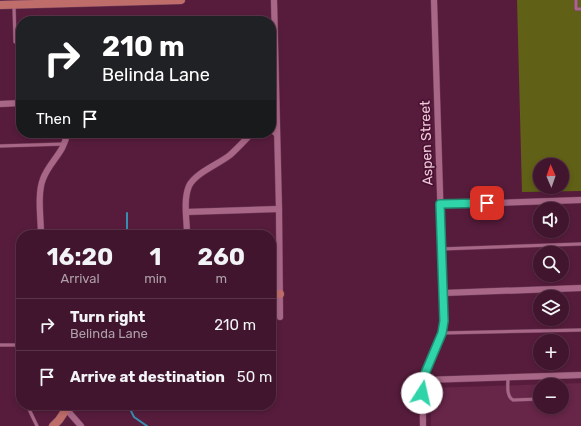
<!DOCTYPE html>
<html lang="en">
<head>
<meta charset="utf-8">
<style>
  body { margin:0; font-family:Rubik,sans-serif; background:#4c2239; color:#f1f3f6; height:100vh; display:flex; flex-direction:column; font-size:15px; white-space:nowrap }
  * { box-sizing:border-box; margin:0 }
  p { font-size:13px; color:#ae9faa }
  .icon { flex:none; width:22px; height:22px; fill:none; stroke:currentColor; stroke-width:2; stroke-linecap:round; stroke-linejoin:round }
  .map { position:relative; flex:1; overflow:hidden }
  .panel { position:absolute; left:16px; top:230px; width:260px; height:180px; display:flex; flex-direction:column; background:#41152d; border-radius:16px; box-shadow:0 2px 6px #0003,0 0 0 1px #5a3449 }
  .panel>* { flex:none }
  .guide { position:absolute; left:16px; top:16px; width:260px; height:122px; border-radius:16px; box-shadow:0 2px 6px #0003,0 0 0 1px #5a3449; background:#202124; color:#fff; overflow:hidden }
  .needle { width:26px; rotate:358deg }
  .buttons { position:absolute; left:533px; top:158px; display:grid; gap:8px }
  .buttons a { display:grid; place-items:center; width:36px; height:36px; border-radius:50%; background:#41152d; box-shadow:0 2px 6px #0003,0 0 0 1px #5a3449; font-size:20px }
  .pin { position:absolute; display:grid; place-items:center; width:34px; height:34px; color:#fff; margin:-17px; border-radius:8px; box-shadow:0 2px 6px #0006 }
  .me { position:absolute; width:44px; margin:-22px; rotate:10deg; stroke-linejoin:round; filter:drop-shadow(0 0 3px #0008) }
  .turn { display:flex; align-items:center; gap:14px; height:84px; padding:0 20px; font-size:18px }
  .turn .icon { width:52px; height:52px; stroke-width:2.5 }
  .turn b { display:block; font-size:28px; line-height:34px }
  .then { display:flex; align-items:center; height:38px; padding:0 20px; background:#0003; gap:8px; font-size:15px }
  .eta { display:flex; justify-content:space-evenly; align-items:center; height:68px; text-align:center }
  .eta b { font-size:24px; font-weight:700; line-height:28px }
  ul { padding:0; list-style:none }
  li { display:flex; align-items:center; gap:12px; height:52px; padding:0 20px; border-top:1px solid #5a3449 }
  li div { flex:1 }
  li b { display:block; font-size:15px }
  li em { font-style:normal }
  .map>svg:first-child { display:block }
  .built { fill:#672548; fill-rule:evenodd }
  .green { fill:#606116; fill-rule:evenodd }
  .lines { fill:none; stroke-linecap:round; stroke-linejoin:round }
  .stream { stroke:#378eb3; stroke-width:2 }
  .lane-casing { stroke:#703d5a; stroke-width:4 }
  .street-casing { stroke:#703d5a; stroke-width:7 }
  .secondary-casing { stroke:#703d5a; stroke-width:9 }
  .lane { stroke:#a96787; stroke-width:3 }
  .street { stroke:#a96787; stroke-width:6 }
  .secondary { stroke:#bf6d6b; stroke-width:8 }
  .route-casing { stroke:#1f8a6e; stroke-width:10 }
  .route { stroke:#30d4a9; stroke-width:7 }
  .labels { text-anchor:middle; stroke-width:3.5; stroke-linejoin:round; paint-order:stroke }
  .street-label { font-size:14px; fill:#eec9d9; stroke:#4b1132 }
</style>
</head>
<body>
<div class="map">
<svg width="581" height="426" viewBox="0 0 581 426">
  <rect width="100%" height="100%" fill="#571c3c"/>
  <path class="built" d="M581 383V426H431V388ZM540 385H562V407H540Z"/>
  <path class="green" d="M517 0H581V191L522 192ZM540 165H562V187H540Z"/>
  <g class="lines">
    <g class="stream">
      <path d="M127 213V232L128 235"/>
      <path d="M128 405 134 417 147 426"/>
    </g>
    <defs>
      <g id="lane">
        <path d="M576 0V9H581"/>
        <path d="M14 6 15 42"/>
        <path d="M271 131 277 136"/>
        <path d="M0 146 64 144"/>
        <path d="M441 249 581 244"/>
        <path d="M442 333 581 330"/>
        <path d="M0 345H21"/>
        <path d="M551 376V385"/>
        <path d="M508 378C508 385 506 396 513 400L540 399"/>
        <path d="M27 405 37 426"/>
      </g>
      <g id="street">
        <path d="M274 0 279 209 280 317"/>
        <path d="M0 104 21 103"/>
        <path d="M440 205 581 200"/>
        <path d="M186 212 279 209"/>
        <path d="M41 235C41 219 37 194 43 179 49 162 65 152 67 133"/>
        <path d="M187 235C187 220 183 200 189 186 195 173 219 164 230 155 238 148 245 140 252 133"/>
        <path d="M443 293 581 288"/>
        <path d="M424 380 581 375"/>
        <path d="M67 410 81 426"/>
        <path d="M423 426C423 407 421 389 426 371 432 352 441 341 444 321L434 0"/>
      </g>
      <g id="secondary">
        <path d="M0 5 181 0"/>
        <path d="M271 295 280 294"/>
        <path d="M53 426 59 420 69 405"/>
      </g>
    </defs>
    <use href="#lane" class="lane-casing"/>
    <use href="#street" class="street-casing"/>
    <use href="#secondary" class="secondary-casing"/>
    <use href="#lane" class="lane"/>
    <use href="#street" class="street"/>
    <use href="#secondary" class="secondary"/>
  </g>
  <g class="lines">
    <defs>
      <path id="route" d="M422 393 426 371 442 333 444 321 440 204 487 203"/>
    </defs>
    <use href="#route" class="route-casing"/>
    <use href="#route" class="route"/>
  </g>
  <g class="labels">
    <g class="street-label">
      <text transform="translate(426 143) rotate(-92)" y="5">Aspen Street</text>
    </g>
  </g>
</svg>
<div class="buttons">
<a><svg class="needle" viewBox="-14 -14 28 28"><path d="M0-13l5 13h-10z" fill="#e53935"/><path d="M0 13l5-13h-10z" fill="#ae9faa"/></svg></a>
<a><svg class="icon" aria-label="sound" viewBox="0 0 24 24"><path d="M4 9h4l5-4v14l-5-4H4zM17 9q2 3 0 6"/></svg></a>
<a><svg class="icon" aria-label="search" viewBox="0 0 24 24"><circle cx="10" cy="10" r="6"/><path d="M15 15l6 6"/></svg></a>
<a><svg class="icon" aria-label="layers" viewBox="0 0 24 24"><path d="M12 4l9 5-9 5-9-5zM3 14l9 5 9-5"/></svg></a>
<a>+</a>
<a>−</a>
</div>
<div class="pin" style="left:487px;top:203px;background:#d93025"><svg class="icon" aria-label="arrive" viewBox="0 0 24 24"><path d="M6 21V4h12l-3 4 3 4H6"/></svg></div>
<svg class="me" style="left:422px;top:393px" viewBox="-20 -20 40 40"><circle r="19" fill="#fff"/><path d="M0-13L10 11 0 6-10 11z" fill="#30d4a9"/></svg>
<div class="guide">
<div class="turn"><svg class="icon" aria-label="right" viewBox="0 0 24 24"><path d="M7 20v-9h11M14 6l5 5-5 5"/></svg><div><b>210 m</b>Belinda Lane</div></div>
<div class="then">Then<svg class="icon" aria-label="arrive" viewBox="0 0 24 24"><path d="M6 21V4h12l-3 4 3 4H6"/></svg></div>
</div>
<section class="panel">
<div class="eta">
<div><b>16:20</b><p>Arrival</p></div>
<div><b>1</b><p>min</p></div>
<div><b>260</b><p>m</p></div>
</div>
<ul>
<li><svg class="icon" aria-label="right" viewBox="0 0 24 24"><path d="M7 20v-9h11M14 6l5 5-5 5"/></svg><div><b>Turn right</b><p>Belinda Lane</p></div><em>210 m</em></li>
<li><svg class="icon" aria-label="arrive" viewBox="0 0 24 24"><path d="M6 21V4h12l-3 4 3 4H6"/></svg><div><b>Arrive at destination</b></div><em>50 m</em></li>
</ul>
</section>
</div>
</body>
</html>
